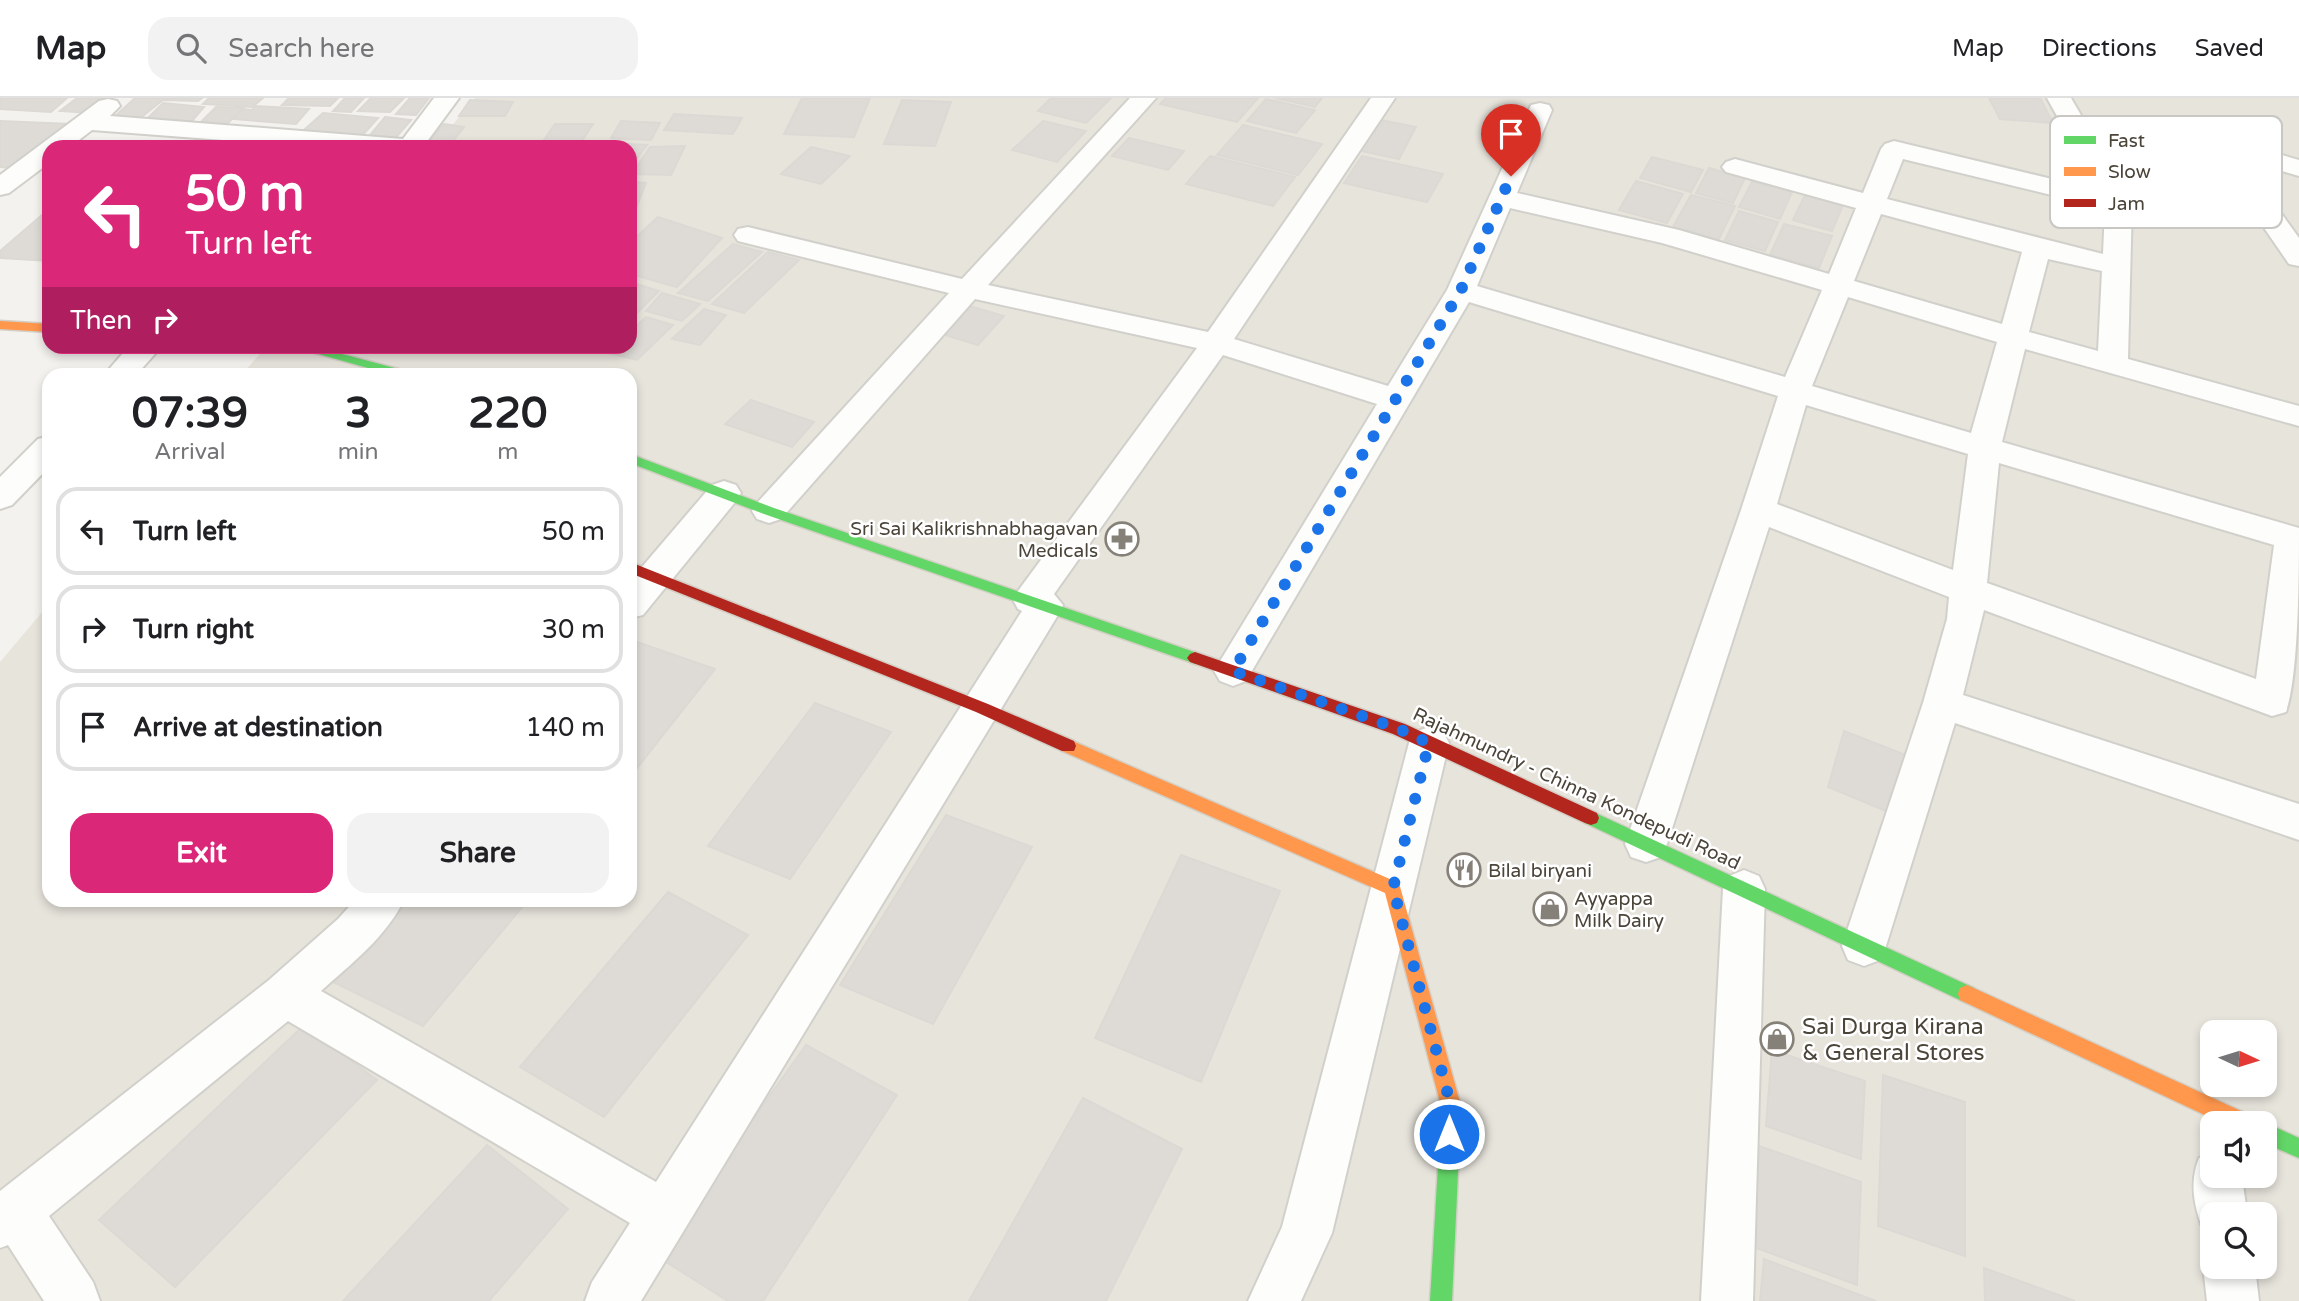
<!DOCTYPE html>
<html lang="en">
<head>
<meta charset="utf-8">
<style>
  body { margin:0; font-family:"Varela Round",sans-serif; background:#f2f2f2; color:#202124; height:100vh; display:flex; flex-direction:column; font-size:26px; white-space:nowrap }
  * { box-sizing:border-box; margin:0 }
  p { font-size:23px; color:#757577 }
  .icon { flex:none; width:38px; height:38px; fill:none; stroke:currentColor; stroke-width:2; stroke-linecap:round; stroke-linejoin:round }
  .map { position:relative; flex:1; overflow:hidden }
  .details { position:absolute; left:42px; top:270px; width:595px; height:539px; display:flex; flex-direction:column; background:#fff; border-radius:21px; box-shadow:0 4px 10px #0003 }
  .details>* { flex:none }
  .hud { position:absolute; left:42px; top:42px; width:595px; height:214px; border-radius:21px; box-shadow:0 4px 10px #0003; background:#db2777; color:#fff; overflow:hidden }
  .needle { width:46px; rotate:94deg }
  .tools { position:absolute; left:2200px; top:922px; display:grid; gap:14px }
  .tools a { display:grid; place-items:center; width:77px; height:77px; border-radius:14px; background:#fff; box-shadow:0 4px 10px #0003; font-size:35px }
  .pin { position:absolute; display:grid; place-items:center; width:60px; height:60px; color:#fff; margin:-72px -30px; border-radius:50% 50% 50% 0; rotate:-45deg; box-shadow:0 0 7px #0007 }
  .pin .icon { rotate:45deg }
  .me { position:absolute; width:77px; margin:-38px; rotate:0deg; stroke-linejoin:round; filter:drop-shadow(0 0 5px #0008) }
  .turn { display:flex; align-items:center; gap:24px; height:147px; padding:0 28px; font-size:32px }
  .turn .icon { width:91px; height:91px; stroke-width:2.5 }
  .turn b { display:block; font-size:49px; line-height:60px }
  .then { display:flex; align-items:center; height:66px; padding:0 28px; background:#0003; gap:14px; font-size:26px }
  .eta { display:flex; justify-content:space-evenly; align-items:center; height:119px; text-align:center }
  .eta b { font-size:42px; font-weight:700; line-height:49px }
  .cta { display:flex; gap:14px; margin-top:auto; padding:14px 28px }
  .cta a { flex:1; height:80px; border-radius:21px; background:#db2777; color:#fff; font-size:28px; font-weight:700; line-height:80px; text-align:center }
  .cta a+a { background:#f2f2f2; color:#202124 }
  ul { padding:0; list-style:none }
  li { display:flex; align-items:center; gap:21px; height:88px; margin:0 14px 10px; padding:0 14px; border:4px solid #e0e0e0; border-radius:21px }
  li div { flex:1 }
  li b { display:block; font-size:26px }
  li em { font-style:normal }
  header { display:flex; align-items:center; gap:42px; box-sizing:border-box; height:98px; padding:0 35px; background:#fff; border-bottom:2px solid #e0e0e0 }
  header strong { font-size:33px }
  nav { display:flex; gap:38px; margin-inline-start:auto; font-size:24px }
  .search { width:490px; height:63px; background:#f2f2f2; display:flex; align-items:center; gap:18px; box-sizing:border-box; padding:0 24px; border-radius:21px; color:#757577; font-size:26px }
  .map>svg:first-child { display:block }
  .residential { fill:#e7e4dc; fill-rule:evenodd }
  .building { fill:#dedbd6; stroke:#dcd9d4; stroke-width:2 }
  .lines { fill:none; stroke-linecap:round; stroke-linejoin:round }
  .street-casing { stroke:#d2d0cb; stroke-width:4 }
  .fast-casing { stroke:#d3cfc5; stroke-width:3 }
  .slow-casing { stroke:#d3cfc5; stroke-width:3 }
  .jam-casing { stroke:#d3cfc5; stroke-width:3 }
  .street { fill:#fdfdfc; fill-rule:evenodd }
  .fast { fill:#63d668; fill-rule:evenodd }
  .slow { fill:#ff974d; fill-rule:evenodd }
  .jam { fill:#b3261e; fill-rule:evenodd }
  .route { stroke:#1a73e8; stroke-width:12; stroke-dasharray:0 21.6 }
  .labels { text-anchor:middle; stroke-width:5; stroke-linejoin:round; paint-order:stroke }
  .poi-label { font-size:19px; fill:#4b4439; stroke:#fff; text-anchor:start }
  .street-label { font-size:19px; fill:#4b4439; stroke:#fff }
  .near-poi-label { font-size:23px; fill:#4b4439; stroke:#fff; text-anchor:start }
  .key { fill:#fff; stroke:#c9c7c4; stroke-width:2 }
  .key-label { font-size:19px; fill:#4b4439 }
</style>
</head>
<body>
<header>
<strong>Map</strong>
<div class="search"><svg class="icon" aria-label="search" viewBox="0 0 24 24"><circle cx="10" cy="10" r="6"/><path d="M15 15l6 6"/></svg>Search here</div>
<nav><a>Map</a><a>Directions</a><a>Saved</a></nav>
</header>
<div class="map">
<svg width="2299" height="1203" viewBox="0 0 2299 1203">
  <rect width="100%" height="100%" fill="#f4f2ee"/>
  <path class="residential" d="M475 0H2299V1203H0V564L49 506V802H630V276H242L266 249 630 248V49H434ZM2212 934H2264V987H2212ZM2212 1026H2264V1078H2212ZM2212 1116H2264V1169H2212Z"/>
  <g class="building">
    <path d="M0 0H67L51 14 0 11Z"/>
    <path d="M77 0H110L92 15 60 13Z"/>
    <path d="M135 0H202L198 3 163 2 139 21 113 20Z"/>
    <path d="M209 0H263L252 9 203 6Z"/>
    <path d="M289 0H338L330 8 282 7Z"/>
    <path d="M345 0H364L351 14 333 13Z"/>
    <path d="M371 0H404L390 14 358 13Z"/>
    <path d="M410 0H429L416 17 396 16Z"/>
    <path d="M802 0H870L854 39 784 36Z"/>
    <path d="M1051 0H1111L1086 25 1038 13Z"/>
    <path d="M1166 0H1258L1237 24 1160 6Z"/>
    <path d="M1275 0H1322L1315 9Z"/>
    <path d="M1989 0H2040L2053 25 2000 21Z"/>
    <path d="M1266 1 1315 12 1296 35 1247 23Z"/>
    <path d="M470 2 513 4 505 18H459Z"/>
    <path d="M902 2 951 4 935 48 884 46Z"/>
    <path d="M163 5 204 9 192 23 148 20Z"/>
    <path d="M255 8 309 11 296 26 233 21 243 11 252 12Z"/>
    <path d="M216 9 243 10 228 25 202 23Z"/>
    <path d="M323 15 378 20 359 41 297 38Z"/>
    <path d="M674 16 742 20 733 36 664 32Z"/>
    <path d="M385 19 411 22 393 43 366 42Z"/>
    <path d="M1376 21 1416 29 1399 61 1357 52Z"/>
    <path d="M0 23 69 26 15 70 0 69Z"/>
    <path d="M621 23 660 25 651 42 611 40Z"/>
    <path d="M1043 23 1086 33 1057 64 1012 52Z"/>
    <path d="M444 26 464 29 448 49H423Z"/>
    <path d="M555 26H593L578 49H539Z"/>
    <path d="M1243 27 1322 46 1298 77 1217 57Z"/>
    <path d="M1129 40 1184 53 1168 72 1112 58Z"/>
    <path d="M607 45 647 47 637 60H630V49H605Z"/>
    <path d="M685 48 671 77 632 76 650 49Z"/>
    <path d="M811 49 850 58 821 86 781 76Z"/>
    <path d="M1210 58 1295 79 1273 108 1186 86Z"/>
    <path d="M1362 58 1443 76 1427 104 1344 85Z"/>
    <path d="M1652 59 1703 72 1691 94 1640 80Z"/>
    <path d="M1709 70 1745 80 1733 105 1696 95Z"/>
    <path d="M1636 83 1683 96 1667 125 1619 112Z"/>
    <path d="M630 84 646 85 634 115H630Z"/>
    <path d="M1752 84 1792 94 1780 121 1739 109Z"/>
    <path d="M1691 97 1735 108 1719 141 1673 129Z"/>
    <path d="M1805 97 1843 107 1832 133 1793 122Z"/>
    <path d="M1739 113 1778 124 1765 153 1725 142Z"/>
    <path d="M42 117H49V163L0 160V153Z"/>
    <path d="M658 119 722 140 677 189 630 176V145Z"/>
    <path d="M1784 126 1832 138 1819 170 1770 157Z"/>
    <path d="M733 146 762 154 708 203 678 195Z"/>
    <path d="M768 154 799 162 744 215 712 206Z"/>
    <path d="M630 184 659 193 630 222Z"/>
    <path d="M662 195 700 206 682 223 646 213Z"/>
    <path d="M959 205 1004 218 978 247 932 233Z"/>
    <path d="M704 211 726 217 700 247 672 241Z"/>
    <path d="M646 219 673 227 637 262 608 255 615 248H630V234Z"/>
    <path d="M751 302 814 324 792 349 725 326Z"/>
    <path d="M637 544 715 571 630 679V552Z"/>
    <path d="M815 605 891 634 790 781 708 748Z"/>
    <path d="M1844 633 1911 659 1895 717 1828 689Z"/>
    <path d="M946 717 1032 749 933 926 840 887Z"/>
    <path d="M1181 757 1280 793 1201 984 1095 940Z"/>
    <path d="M668 794 748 837 604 1019 520 969Z"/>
    <path d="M407 802H528L423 928 333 884Z"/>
    <path d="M303 928 377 982 175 1189 99 1122Z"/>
    <path d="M806 947 897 997 763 1203H728L655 1157Z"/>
    <path d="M1772 952 1865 983 1861 1061 1766 1028Z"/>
    <path d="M1883 977 1965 1004V1158L1878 1128Z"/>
    <path d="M1083 1000 1182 1051 1106 1203H969Z"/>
    <path d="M1745 1043 1861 1084 1857 1187 1735 1142Z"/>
    <path d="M487 1047 568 1111 489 1203H343Z"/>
    <path d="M1764 1161 1876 1203H1760Z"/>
    <path d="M1984 1170 2075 1203H1985Z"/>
  </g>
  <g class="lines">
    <defs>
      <g id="street">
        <path d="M434 0H459L423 49H313L92 32 70 49H49V65L9 95 0 97V77L99 3 108 1 117 3 120 8 110 18 403 41Z"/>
        <path d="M1130 0H1156L988 187 1208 234 1371 0H1395L1234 241 1388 288 1447 192 1531 7 1540 5 1549 7 1552 12 1517 95 1679 132 1829 176 1856 110 1726 74 1722 69 1726 64 1735 61 1863 95 1881 51 1885 46 1894 43 2098 92 2047 0H2071L2132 105 2128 261 2299 308V328L2025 251 2002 344 2299 430C2299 474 2299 577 2286 614L2272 618 1984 512 1963 597 2299 706V742L1955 625 1886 848 1880 862 1864 868 1848 862 1842 848 1923 605 1947 521 1949 499 1769 429 1667 746 1661 759 1646 764 1631 759 1625 746 1741 412 1778 298 1469 204 1246 583 1233 588 1220 583 1214 573 1377 306 1223 257 1054 496 1063 507 1058 517 641 1203H585L592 1184 630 1125 288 923 49 1118 93 1184 100 1203H44L8 1147 0 1150V1093L269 882 338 821 355 802H404C386 839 351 866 321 893L656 1084 1022 513 1018 511 1013 502 1018 493 1197 250 975 201 781 421 769 425 757 421 752 413 757 405 949 195 738 143 734 137 738 131 748 129 962 181ZM1903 61 2105 110 2103 156 1887 101ZM1510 110 1662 145 1822 192 1785 279 1477 188ZM1881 116 2022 154 2002 226 1854 183ZM2048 161 2102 173 2098 253 2029 234ZM1848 199 1997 244 1971 335 1812 288ZM1806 307 1968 356 1953 472 1777 406ZM1999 365 2274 447 2256 581 1987 485Z"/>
        <path d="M2220 39 2299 62V78L2243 62 2299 140V168L2289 166 2207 47 2211 42Z"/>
        <path d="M129 248H162L137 276H105Z"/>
        <path d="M49 338V369L12 407 0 411V379L38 341Z"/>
        <path d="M724 383 736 387 741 395 736 403 643 517 630 520V483L712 387Z"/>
        <path d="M1429 629 1443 634 1449 645 1332 1135 1301 1203H1248L1282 1129 1409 645 1415 634Z"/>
        <path d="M1744 772 1759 778 1765 791 1753 1203H1701L1723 791 1729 778Z"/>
        <path d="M2212 1055V1078H2242L2247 1116H2212V1137L2204 1134C2194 1109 2189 1085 2199 1060Z"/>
        <path d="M2212 1150V1169H2255L2259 1203H2207L2203 1169Z"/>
      </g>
      <g id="fast">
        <path d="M290 248H312L406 273 408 276H389Z"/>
        <path d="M630 356 774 410 1200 556 1203 560 1195 566 1190 564 764 416 630 365Z"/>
        <path d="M1591 713 1974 890 1976 896 1974 902 1967 905 1960 902 1585 725 1583 720 1585 715Z"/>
        <path d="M1450 1023 1457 1026 1460 1033 1452 1203H1430L1440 1033 1443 1026Z"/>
        <path d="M2264 1024 2299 1040V1060L2264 1045V1026H2260Z"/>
      </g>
      <g id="slow">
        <path d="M0 223 49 226V234L0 231Z"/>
        <path d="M1068 641 1399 785 1461 1008 1460 1033 1457 1040 1450 1043 1443 1040 1440 1033 1441 1008 1385 795 1062 653 1060 648 1062 643Z"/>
        <path d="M1967 887 2254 1019 2257 1026H2224L1960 902 1958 896 1960 890Z"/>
      </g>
      <g id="jam">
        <path d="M630 464 988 606 1074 643 1076 648 1074 653H1062L976 614 630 475Z"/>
        <path d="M1195 554 1405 626 1597 715 1599 720 1597 725 1591 727 1585 725 1393 636 1190 564 1187 560 1190 556Z"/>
      </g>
    </defs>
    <use href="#street" class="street-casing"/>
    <use href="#fast" class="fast-casing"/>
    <use href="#slow" class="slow-casing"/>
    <use href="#jam" class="jam-casing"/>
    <use href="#street" class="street"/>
    <use href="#fast" class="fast"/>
    <use href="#slow" class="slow"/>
    <use href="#jam" class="jam"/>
  </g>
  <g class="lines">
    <path class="route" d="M1449 1036 1451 1008 1393 790 1429 645 1399 631 1233 573 1461 192 1511 78"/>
  </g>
  <defs>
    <symbol id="pharmacy-ring" viewBox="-11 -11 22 22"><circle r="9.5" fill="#fff" stroke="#868178" stroke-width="1.5"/><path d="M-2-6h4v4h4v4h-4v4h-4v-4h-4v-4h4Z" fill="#868178"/></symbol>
    <symbol id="restaurant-ring" viewBox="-11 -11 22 22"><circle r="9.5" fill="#fff" stroke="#868178" stroke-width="1.5"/><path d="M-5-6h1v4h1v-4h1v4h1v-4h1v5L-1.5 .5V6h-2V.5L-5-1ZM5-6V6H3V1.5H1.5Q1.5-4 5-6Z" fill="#868178"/></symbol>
    <symbol id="shop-ring" viewBox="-11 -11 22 22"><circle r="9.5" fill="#fff" stroke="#868178" stroke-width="1.5"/><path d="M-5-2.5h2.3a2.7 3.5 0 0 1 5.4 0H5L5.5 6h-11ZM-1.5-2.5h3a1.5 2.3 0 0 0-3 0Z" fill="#868178"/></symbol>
  </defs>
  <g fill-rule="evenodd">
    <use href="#pharmacy-ring" x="1103" y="422" width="38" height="38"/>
    <use href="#restaurant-ring" x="1445" y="753" width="38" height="38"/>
    <use href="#shop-ring" x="1531" y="792" width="38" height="38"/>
    <use href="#shop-ring" x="1758" y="922" width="38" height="38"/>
  </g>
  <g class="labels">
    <g class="poi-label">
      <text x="1098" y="437" text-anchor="end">Sri Sai Kalikrishnabhagavan<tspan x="1098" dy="22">Medicals</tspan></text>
      <text x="1488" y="779">Bilal biryani</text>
      <text x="1574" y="807">Ayyappa<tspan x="1574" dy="22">Milk Dairy</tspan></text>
    </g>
    <g class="street-label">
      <text transform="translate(1577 690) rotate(25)" y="7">Rajahmundry - Chinna Kondepudi Road</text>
    </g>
    <g class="near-poi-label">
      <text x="1802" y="936">Sai Durga Kirana<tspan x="1802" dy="26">&amp; General Stores</tspan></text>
    </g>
  </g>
  <rect x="2050" y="18" width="232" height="112" rx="10" class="key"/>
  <rect x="2064" y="38" width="32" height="8" fill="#63d668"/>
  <rect x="2064" y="69" width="32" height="9" fill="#ff974d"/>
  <rect x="2064" y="101" width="32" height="8" fill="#b3261e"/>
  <g class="key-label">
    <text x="2108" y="49">Fast</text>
    <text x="2108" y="80">Slow</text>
    <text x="2108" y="112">Jam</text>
  </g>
</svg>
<div class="tools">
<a><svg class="needle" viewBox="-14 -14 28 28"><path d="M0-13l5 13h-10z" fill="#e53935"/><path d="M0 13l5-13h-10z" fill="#757577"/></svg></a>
<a><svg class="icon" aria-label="sound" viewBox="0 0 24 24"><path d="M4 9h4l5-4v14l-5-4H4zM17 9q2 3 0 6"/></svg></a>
<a><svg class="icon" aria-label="search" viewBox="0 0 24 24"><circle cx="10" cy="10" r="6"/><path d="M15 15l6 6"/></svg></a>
</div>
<div class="pin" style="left:1511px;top:78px;background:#d93025"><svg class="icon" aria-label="arrive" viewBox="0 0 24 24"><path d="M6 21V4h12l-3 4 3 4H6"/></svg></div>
<svg class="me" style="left:1449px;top:1036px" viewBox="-20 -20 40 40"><circle r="17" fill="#1a73e8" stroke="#fff" stroke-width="3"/><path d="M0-11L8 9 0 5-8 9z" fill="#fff"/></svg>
<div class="hud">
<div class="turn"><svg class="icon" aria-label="left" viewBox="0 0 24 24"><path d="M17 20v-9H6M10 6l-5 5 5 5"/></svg><div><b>50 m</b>Turn left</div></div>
<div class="then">Then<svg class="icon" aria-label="right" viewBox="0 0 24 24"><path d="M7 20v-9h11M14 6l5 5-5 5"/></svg></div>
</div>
<section class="details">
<div class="eta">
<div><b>07:39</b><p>Arrival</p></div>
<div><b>3</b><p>min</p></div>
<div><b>220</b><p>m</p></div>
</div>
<ul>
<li><svg class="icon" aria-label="left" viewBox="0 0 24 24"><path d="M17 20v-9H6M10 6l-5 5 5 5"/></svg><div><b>Turn left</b></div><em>50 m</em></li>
<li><svg class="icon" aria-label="right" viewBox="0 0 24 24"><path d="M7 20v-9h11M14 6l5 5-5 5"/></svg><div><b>Turn right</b></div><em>30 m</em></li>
<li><svg class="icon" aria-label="arrive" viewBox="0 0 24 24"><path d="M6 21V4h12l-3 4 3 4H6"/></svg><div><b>Arrive at destination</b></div><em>140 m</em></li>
</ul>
<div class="cta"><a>Exit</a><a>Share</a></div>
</section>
</div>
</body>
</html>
